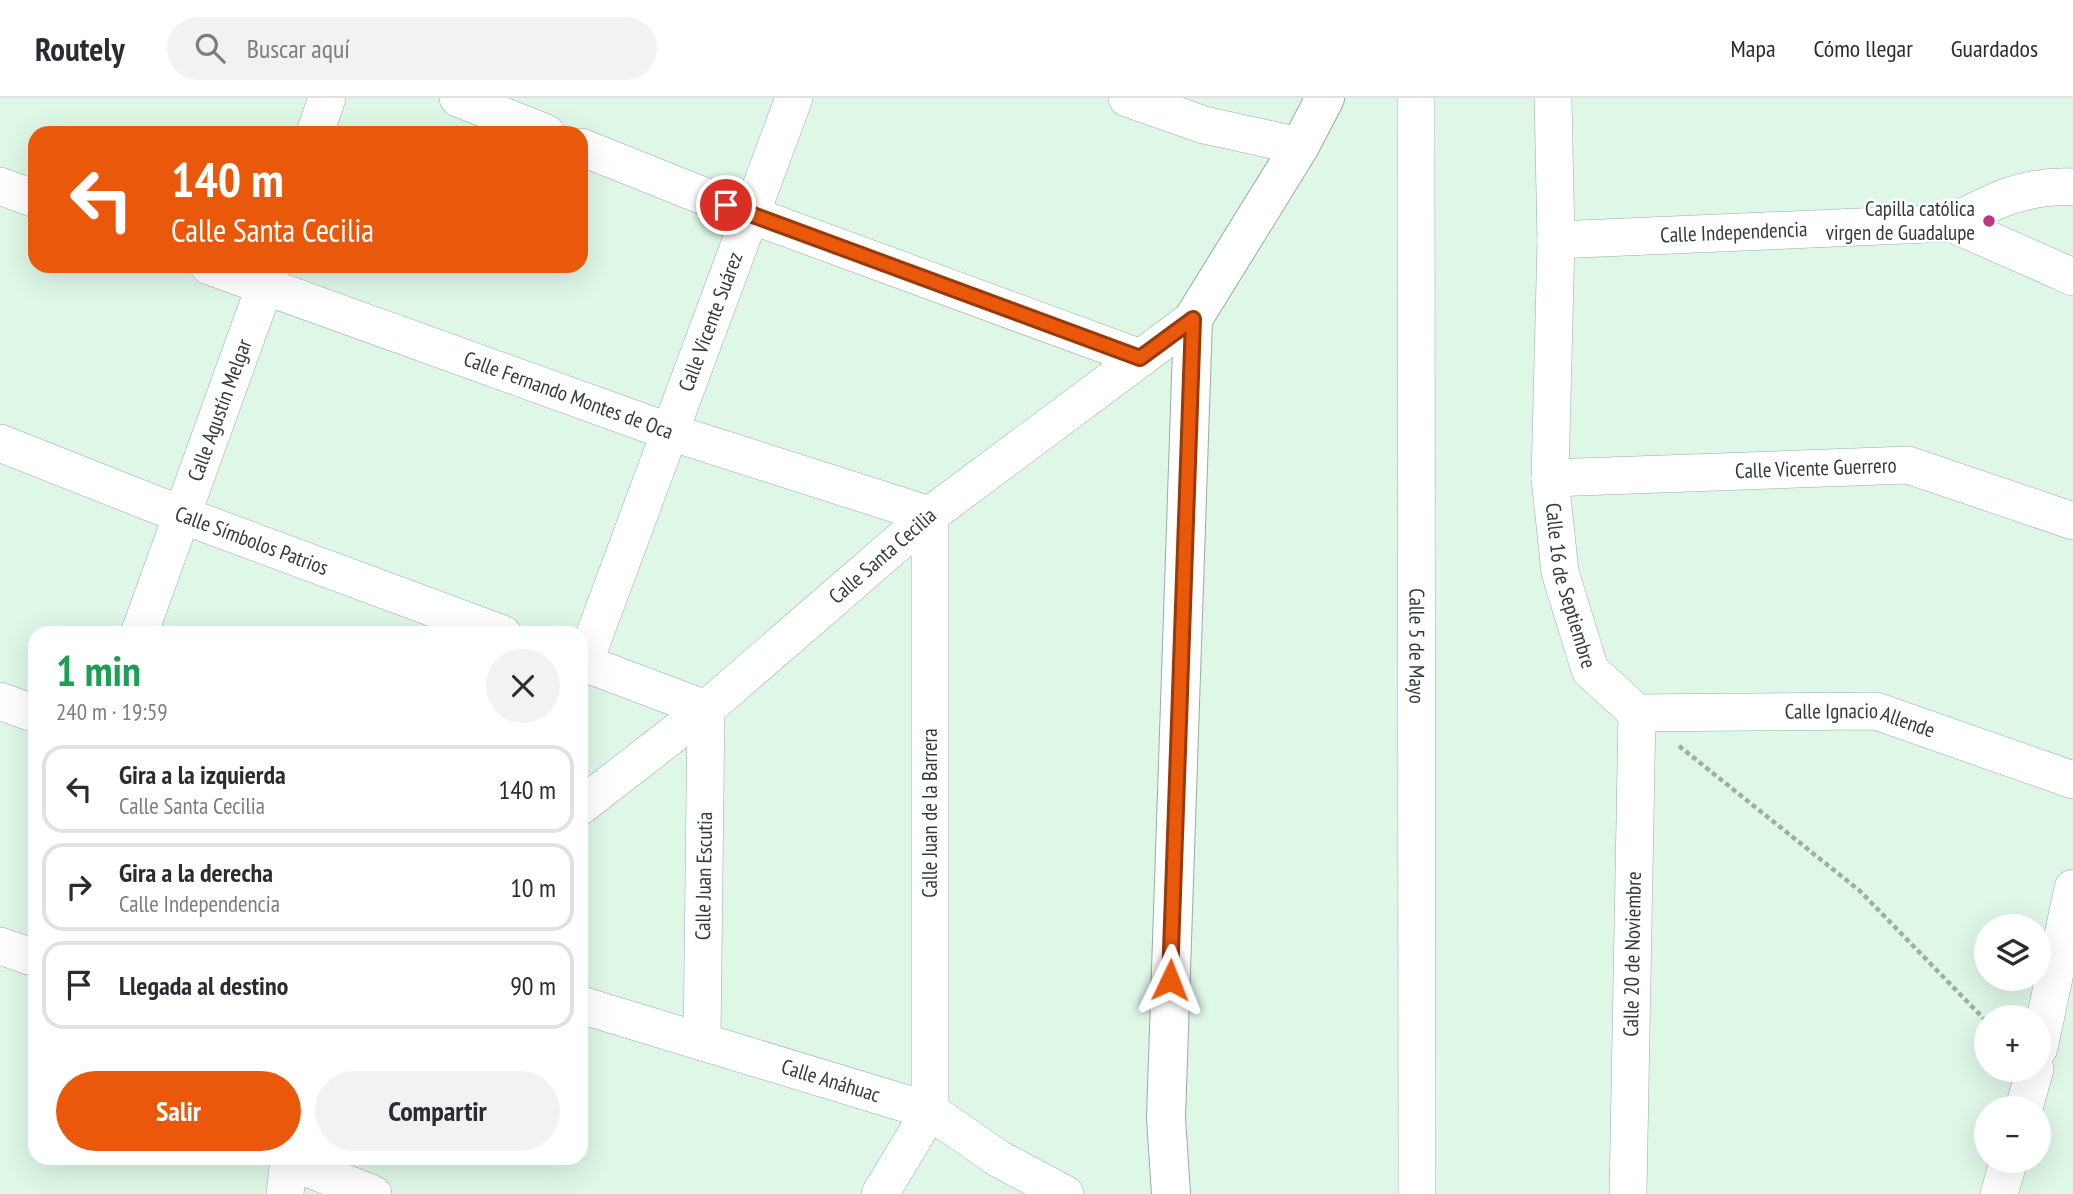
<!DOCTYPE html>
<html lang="es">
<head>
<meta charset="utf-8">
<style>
  body { margin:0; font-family:"PT Sans Narrow",sans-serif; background:#f2f2f3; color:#2b2b33; height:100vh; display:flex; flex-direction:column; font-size:26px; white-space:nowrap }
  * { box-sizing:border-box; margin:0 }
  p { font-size:23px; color:#7c7c81 }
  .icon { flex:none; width:38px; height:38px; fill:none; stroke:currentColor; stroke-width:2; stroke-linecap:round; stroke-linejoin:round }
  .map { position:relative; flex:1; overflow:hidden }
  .panel { position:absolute; left:28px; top:528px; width:560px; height:539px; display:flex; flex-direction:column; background:#fff; border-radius:21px; box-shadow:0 7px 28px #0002 }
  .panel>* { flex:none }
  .hud { position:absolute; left:28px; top:28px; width:560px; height:147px; border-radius:21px; box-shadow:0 7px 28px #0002; background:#ea580c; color:#fff; overflow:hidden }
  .buttons { position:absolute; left:1974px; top:816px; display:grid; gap:14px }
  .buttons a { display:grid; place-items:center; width:77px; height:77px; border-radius:50%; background:#fff; box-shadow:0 7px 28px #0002; font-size:35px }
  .pin { position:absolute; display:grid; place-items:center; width:60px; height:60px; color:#fff; margin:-30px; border:4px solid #fff; border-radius:50%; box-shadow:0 2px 7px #0007 }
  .me { position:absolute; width:77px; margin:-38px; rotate:2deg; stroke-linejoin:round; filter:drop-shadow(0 0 5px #0008) }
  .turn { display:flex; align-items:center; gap:24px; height:147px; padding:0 28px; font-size:32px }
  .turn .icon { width:91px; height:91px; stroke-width:2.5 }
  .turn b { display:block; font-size:49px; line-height:60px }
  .round { display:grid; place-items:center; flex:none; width:74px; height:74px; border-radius:37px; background:#f2f2f3 }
  .headline { display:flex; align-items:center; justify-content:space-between; height:119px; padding:0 28px }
  h1 { font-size:42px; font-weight:700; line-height:52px; color:#1e9e55 }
  .button { display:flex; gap:14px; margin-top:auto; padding:14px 28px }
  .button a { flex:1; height:80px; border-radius:42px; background:#ea580c; color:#fff; font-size:28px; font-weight:700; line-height:80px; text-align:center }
  .button a+a { background:#f2f2f3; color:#2b2b33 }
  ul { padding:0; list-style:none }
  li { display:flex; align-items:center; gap:21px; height:88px; margin:0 14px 10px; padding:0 14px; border:4px solid #e1e1e2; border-radius:21px }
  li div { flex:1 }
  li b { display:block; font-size:26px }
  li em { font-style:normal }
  header { display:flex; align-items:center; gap:42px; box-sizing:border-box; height:98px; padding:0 35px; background:#fff; border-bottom:2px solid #e1e1e2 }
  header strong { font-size:33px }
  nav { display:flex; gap:38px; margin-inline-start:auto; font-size:24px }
  .search { width:490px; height:63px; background:#f2f2f3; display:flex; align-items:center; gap:18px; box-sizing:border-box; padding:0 24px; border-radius:38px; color:#7c7c81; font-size:26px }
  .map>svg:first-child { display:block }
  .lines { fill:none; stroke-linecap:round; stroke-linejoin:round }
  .minor-casing { stroke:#96aea0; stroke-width:38 }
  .secondary-casing { stroke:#96aea0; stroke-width:40 }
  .path { stroke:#9bafa3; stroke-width:4.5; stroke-dasharray:5 3.5; stroke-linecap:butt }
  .minor { stroke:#fff; stroke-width:37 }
  .secondary { stroke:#fff; stroke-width:38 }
  .route-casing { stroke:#983908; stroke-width:18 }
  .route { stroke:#ea580c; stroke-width:12 }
  .poi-dot { fill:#b9377f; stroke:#fff; stroke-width:2.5 }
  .labels { text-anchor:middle; stroke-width:5; stroke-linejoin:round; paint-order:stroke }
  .poi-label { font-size:21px; fill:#323c36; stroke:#fff; text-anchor:end }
  .street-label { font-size:21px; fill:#323c36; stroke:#fff }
</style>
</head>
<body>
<header>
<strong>Routely</strong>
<div class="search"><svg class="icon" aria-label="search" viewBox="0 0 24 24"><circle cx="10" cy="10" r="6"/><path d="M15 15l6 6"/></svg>Buscar aquí</div>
<nav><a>Mapa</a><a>Cómo llegar</a><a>Guardados</a></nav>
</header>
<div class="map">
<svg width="2073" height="1096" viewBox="0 0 2073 1096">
  <rect width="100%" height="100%" fill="#def7e7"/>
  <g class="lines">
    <defs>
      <g id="minor">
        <path d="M458 0 546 35"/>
        <path d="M1127 0 1204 27 1300 48"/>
        <path id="s1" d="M1416 0 1417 1096"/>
        <path id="s2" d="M1553 0 1556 142 1550 380 1560 474 1590 572 1637 615"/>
        <path d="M315 35 327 0"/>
        <path d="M581 49 751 117 1141 260"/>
        <path d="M0 88 35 101"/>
        <path d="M1951 125 2073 179"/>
        <path id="s3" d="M1556 142 1951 125C1994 103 2023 87 2073 89"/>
        <path id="s4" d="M209 168 670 334 930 417V1013L880 1096"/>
        <path id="s5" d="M0 345 182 417 503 536"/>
        <path id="s6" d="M1550 380 1908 367 2073 423"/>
        <path id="s7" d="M139 536 272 168"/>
        <path d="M581 564 706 611 702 944"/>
        <path id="s8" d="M584 565 794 0"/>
        <path d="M0 603 35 616"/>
        <path id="s9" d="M1637 615 1876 613 2073 682"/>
        <path id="s10" d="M581 708 706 611 930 417 1193 221"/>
        <path d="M0 848 35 860"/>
        <path id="s11" d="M581 907 930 1013 999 1061 1065 1096"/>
        <path d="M2039 950 2073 790"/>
        <path d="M2024 1010 2035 971"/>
        <path d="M289 1063 373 1096"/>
        <path d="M285 1096 289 1060"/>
        <path id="s12" d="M1628 1096 1637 615"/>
        <path d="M1999 1096 2009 1062"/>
      </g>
      <path id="secondary" d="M1171 1096 1166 1020 1193 221 1300 48 1325 0"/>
    </defs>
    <use href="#minor" class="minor-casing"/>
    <use href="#secondary" class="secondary-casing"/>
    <path class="path" d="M1679 648 1860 793 1986 923"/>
    <use href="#minor" class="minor"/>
    <use href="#secondary" class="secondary"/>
  </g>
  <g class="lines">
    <defs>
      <path id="route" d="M726 107 1140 260 1193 221 1170 882"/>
    </defs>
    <use href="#route" class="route-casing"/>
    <use href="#route" class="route"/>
  </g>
  <circle class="poi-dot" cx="1989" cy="123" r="7"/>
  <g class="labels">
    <g class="poi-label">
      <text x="1975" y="118">Capilla católica<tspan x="1975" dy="24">virgen de Guadalupe</tspan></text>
    </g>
    <g class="street-label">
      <text dy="7" stroke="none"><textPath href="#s3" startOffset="178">Calle Independencia</textPath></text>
      <text dy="7" stroke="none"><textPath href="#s8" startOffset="364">Calle Vicente Suárez</textPath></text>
      <text dy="7" stroke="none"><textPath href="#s4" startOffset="382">Calle Fernando Montes de Oca</textPath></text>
      <text dy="7" stroke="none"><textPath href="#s7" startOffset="238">Calle Agustín Melgar</textPath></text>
      <text dy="7" stroke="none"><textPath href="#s6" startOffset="266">Calle Vicente Guerrero</textPath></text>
      <text dy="7" stroke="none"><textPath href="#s5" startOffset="270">Calle Símbolos Patrios</textPath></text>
      <text dy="7" stroke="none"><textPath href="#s10" startOffset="392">Calle Santa Cecilia</textPath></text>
      <text dy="7" stroke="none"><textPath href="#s2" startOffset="490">Calle 16 de Septiembre</textPath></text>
      <text dy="7" stroke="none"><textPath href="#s1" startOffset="548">Calle 5 de Mayo</textPath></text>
      <text dy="7" stroke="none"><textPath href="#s9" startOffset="224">Calle Ignacio Allende</textPath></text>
      <text transform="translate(930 715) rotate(-90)" y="7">Calle Juan de la Barrera</text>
      <text transform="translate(704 778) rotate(-89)" y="7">Calle Juan Escutia</text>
      <text dy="7" stroke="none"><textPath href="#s12" startOffset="240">Calle 20 de Noviembre</textPath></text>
      <text dy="7" stroke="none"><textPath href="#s11" startOffset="261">Calle Anáhuac</textPath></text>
    </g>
  </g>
</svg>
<div class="buttons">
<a><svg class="icon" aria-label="layers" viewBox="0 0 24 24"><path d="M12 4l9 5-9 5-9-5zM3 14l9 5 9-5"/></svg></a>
<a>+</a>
<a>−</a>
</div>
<div class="pin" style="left:726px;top:107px;background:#d93025"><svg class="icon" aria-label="arrive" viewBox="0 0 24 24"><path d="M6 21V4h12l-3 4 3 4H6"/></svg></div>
<svg class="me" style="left:1170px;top:882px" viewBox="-20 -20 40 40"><path d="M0-17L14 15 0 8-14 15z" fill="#ea580c" stroke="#fff" stroke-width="4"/></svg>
<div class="hud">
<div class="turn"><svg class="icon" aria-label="left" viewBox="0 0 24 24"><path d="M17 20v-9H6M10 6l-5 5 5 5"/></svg><div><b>140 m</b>Calle Santa Cecilia</div></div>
</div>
<section class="panel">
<div class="headline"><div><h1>1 min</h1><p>240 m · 19:59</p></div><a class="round"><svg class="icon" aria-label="close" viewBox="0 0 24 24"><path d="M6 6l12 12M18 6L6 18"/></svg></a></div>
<ul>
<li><svg class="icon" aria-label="left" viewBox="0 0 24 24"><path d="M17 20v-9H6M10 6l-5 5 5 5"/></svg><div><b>Gira a la izquierda</b><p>Calle Santa Cecilia</p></div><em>140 m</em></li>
<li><svg class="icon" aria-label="right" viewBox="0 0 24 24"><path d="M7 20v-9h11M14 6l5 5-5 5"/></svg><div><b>Gira a la derecha</b><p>Calle Independencia</p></div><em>10 m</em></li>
<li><svg class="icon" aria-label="arrive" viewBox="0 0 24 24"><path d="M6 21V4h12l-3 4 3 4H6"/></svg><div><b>Llegada al destino</b></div><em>90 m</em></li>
</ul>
<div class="button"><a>Salir</a><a>Compartir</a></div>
</section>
</div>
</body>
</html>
